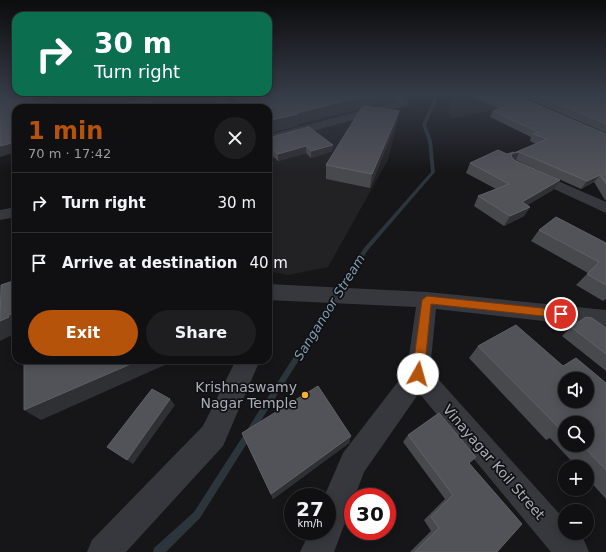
<!DOCTYPE html>
<html lang="en">
<head>
<meta charset="utf-8">
<style>
  body { margin:0; font-family:"DejaVu Sans",sans-serif; background:#1e1e20; color:#f1f3f6; height:100vh; display:flex; flex-direction:column; font-size:15px; white-space:nowrap }
  * { box-sizing:border-box; margin:0 }
  p { font-size:13px; color:#9c9d9f }
  .icon { flex:none; width:22px; height:22px; fill:none; stroke:currentColor; stroke-width:2; stroke-linecap:round; stroke-linejoin:round }
  .map { position:relative; flex:1; overflow:hidden }
  .details { position:absolute; left:12px; top:104px; width:260px; height:260px; display:flex; flex-direction:column; background:#101012; border-radius:12px; box-shadow:0 2px 10px #0003,0 0 0 1px #303032 }
  .details>* { flex:none }
  .guide { position:absolute; left:12px; top:12px; width:260px; height:84px; border-radius:12px; box-shadow:0 2px 10px #0003,0 0 0 1px #303032; background:#0b6e4f; color:#fff; overflow:hidden }
  .fabs { position:absolute; left:558px; top:372px; display:grid; gap:8px }
  .fabs a { display:grid; place-items:center; width:36px; height:36px; border-radius:50%; background:#101012; box-shadow:0 2px 10px #0003,0 0 0 1px #303032; font-size:20px }
  .speed { position:absolute; left:284px; top:488px; display:flex; gap:8px; font-size:20px; font-weight:700; text-align:center }
  .speed>* { display:grid; place-content:center; width:52px; height:52px; border-radius:50%; background:#101012; box-shadow:0 2px 10px #0003,0 0 0 1px #303032; line-height:1 }
  .speed small { font-size:10px; font-weight:400 }
  .speed .limit { border:6px solid #d22; background:#fff; color:#111 }
  .pin { position:absolute; display:grid; place-items:center; width:34px; height:34px; color:#fff; margin:-17px; border:2px solid #fff; border-radius:50%; box-shadow:0 1px 4px #0007 }
  .me { position:absolute; width:44px; margin:-22px; rotate:7deg; stroke-linejoin:round; filter:drop-shadow(0 0 3px #0008) }
  .turn { display:flex; align-items:center; gap:14px; height:84px; padding:0 16px; font-size:18px }
  .turn .icon { width:52px; height:52px; stroke-width:2.5 }
  .turn b { display:block; font-size:28px; line-height:34px }
  .round { display:grid; place-items:center; flex:none; width:42px; height:42px; border-radius:21px; background:#1e1e20 }
  .headline { display:flex; align-items:center; justify-content:space-between; height:68px; padding:0 16px }
  h1 { font-size:24px; font-weight:600; line-height:30px; color:#b45309 }
  .button { display:flex; gap:8px; margin-top:auto; padding:8px 16px }
  .button a { flex:1; height:46px; border-radius:24px; background:#b45309; color:#fff; font-size:16px; font-weight:600; line-height:46px; text-align:center }
  .button a+a { background:#1e1e20; color:#f1f3f6 }
  ul { padding:0; list-style:none }
  li { display:flex; align-items:center; gap:12px; height:60px; padding:0 16px; border-top:1px solid #303032 }
  li div { flex:1 }
  li b { display:block; font-size:15px }
  li em { font-style:normal }
  .map>svg:first-child { display:block }
  .built { fill:#222225 }
  .lines { fill:none; stroke-linecap:round; stroke-linejoin:round }
  .stream { fill:#2c353c; fill-rule:evenodd }
  .minor { fill:#37383d; fill-rule:evenodd }
  .wall { fill:#47494d; fill-rule:evenodd }
  .shaded-wall { fill:#2f3033 }
  .building { fill:#525359; stroke:#5f6168; fill-rule:evenodd }
  .route { fill:#b45309; stroke:#753606 }
  .poi-dot { fill:#f2b134; stroke:#111113; stroke-width:1.5 }
  .labels { text-anchor:middle; stroke-width:3.5; stroke-linejoin:round; paint-order:stroke }
  .water-label { font-size:13px; font-style:italic; fill:#7f9bb3; stroke:#111113 }
  .near-poi-label { font-size:14px; fill:#a8adb8; stroke:#111113; text-anchor:end }
  .near-street-label { font-size:14px; fill:#a8adb8; stroke:#111113 }
</style>
</head>
<body>
<div class="map">
<svg width="606" height="552" viewBox="0 0 606 552">
  <rect width="100%" height="100%" fill="#161618"/>
  <g class="built">
    <path d="M57 94H412L401 108 388 160 328 267 288 275 268 271V108H95L87 103Z"/>
    <path d="M449 94H574L450 119Z"/>
  </g>
  <g class="lines">
    <path class="stream" d="M433 94H436L437 100 426 125 432 141 435 172 368 250 200 518 166 552H153L154 548 194 512 364 248 431 172 428 141 422 125 433 100Z"/>
    <g class="minor">
      <path d="M0 94C23 94 44 98 66 106L67 108H52L0 97Z"/>
      <path d="M163 94H183L129 108H110L111 106Z"/>
      <path d="M210 94H221L236 108H225Z"/>
      <path d="M383 94H396L410 103 409 105 268 143V135L396 102Z"/>
      <path d="M533 170 606 202V213L528 177 526 174 528 171Z"/>
      <path d="M16 207V217L0 220V210Z"/>
      <path d="M268 284 427 292 606 310V328L436 309 430 370 565 520V533H577L584 540 589 552H551L419 393 364 472 334 552H300L310 531H327V497H324L343 453 407 370 416 307 268 300Z"/>
      <path d="M236 360H260L223 446 126 552H87L92 540 203 426Z"/>
    </g>
  </g>
  <g class="wall">
    <path d="M186 94H207L190 98Z"/>
    <path d="M228 94H390L389 101 367 106 396 123 370 188 326 179V165L362 108 298 124V126L272 132 268 129V108H244Z"/>
    <path d="M467 94H514L513 95 606 134V199L605 200 594 182 581 189 516 160H514L553 190 527 205 530 207 524 216 504 226 474 206 478 196 496 189 466 173 470 163 511 156 512 157 514 153 536 144 530 141 531 137 490 117 493 111 499 109Z"/>
    <path d="M517 94H606V133Z"/>
    <path d="M268 138 333 145 332 151 311 158 306 153 278 161 268 152Z"/>
    <path d="M539 230 606 243V299L603 301 576 285 588 273 531 241Z"/>
    <path d="M571 327 606 328V371L562 336Z"/>
    <path d="M478 346 563 366 606 383V499L587 478V467H577L550 438 546 440 469 358ZM565 423 587 445H565Z"/>
    <path d="M242 433 351 436 349 443 273 499Z"/>
    <path d="M408 435 469 463 497 552H410L431 531 424 520 445 499 403 442Z"/>
  </g>
  <g class="shaded-wall">
    <path d="M189 94H207L190 98Z"/>
    <path d="M371 94H390L389 101 298 124V126L272 132 271 120 297 113Z"/>
    <path d="M399 111 396 123 370 188 372 174Z"/>
    <path d="M16 142V152L0 157V146Z"/>
    <path d="M333 145 332 151 311 158V151Z"/>
    <path d="M306 146V153L278 161V154Z"/>
    <path d="M519 152 516 160H511L514 153Z"/>
    <path d="M600 175 594 182 581 189 587 181Z"/>
    <path d="M560 180 553 190 516 212 522 202Z"/>
    <path d="M530 207 524 216 504 226 510 216Z"/>
    <path d="M16 313V333L0 341V321L8 315Z"/>
    <path d="M140 360H176L41 420 24 410Z"/>
    <path d="M170 399 175 405 133 464 127 460Z"/>
    <path d="M351 436 349 443 273 499 271 494Z"/>
  </g>
  <g class="building">
    <path d="M240 94H371L297 113 298 114 271 120 268 117V108H257Z"/>
    <path d="M483 94H513L606 134V184L600 175 587 181 519 152 514 153 547 139 533 134 538 132 493 111 510 106Z"/>
    <path d="M535 94H606V124Z"/>
    <path d="M0 95 18 100 26 97 42 108H16V142L0 146Z"/>
    <path d="M366 106 399 111 372 174 326 165 362 107Z"/>
    <path d="M309 127 333 145 311 151 306 146 278 154 268 146V138Z"/>
    <path d="M498 150 507 154 514 152 511 156 514 160 560 180 522 202 530 207 510 216 478 196 509 184 470 163Z"/>
    <path d="M556 217 606 243V285L587 274 599 262 539 230Z"/>
    <path d="M16 280V313L8 315 9 317 0 321 1 285Z"/>
    <path d="M586 317 592 318 606 328V354L571 327Z"/>
    <path d="M516 325 563 366 576 358 606 383V470L582 445H587V423H565V429L562 431 478 346ZM565 379H587V401H565Z"/>
    <path d="M24 360H140L24 410Z"/>
    <path d="M318 386 351 436 271 494 242 433Z"/>
    <path d="M152 389 170 399 127 460 107 447Z"/>
    <path d="M439 413 476 457 469 463 522 524 497 552H415L439 528 431 517 453 495 408 435Z"/>
  </g>
  <linearGradient id="sky" x2="0" y2="1"><stop stop-color="#0c0c0d"/><stop offset="0.55" stop-color="#363c48"/><stop offset="1" stop-color="#363c48" stop-opacity="0"/></linearGradient>
  <rect width="606" height="172" fill="url(#sky)"/>
  <path class="route" d="M427 296 561 310 566 314 561 318 431 304 424 374 422 378 418 379 414 378 412 374 422 300Z"/>
  <circle class="poi-dot" cx="305" cy="395" r="4"/>
  <g class="labels">
    <g class="water-label">
      <text transform="translate(329 307) rotate(-58)" y="5">Sanganoor Stream</text>
    </g>
    <g class="near-poi-label">
      <text x="297" y="392">Krishnaswamy<tspan x="297" dy="16">Nagar Temple</tspan></text>
    </g>
    <g class="near-street-label">
      <text transform="translate(494 462) rotate(49)" y="5">Vinayagar Koil Street</text>
    </g>
  </g>
</svg>
<div class="fabs">
<a><svg class="icon" aria-label="sound" viewBox="0 0 24 24"><path d="M4 9h4l5-4v14l-5-4H4zM17 9q2 3 0 6"/></svg></a>
<a><svg class="icon" aria-label="search" viewBox="0 0 24 24"><circle cx="10" cy="10" r="6"/><path d="M15 15l6 6"/></svg></a>
<a>+</a>
<a>−</a>
</div>
<div class="speed"><div>27<small>km/h</small></div><div class="limit">30</div></div>
<div class="pin" style="left:561px;top:314px;background:#d93025"><svg class="icon" aria-label="arrive" viewBox="0 0 24 24"><path d="M6 21V4h12l-3 4 3 4H6"/></svg></div>
<svg class="me" style="left:418px;top:374px" viewBox="-20 -20 40 40"><circle r="19" fill="#fff"/><path d="M0-13L10 11 0 6-10 11z" fill="#b45309"/></svg>
<div class="guide">
<div class="turn"><svg class="icon" aria-label="right" viewBox="0 0 24 24"><path d="M7 20v-9h11M14 6l5 5-5 5"/></svg><div><b>30 m</b>Turn right</div></div>
</div>
<section class="details">
<div class="headline"><div><h1>1 min</h1><p>70 m · 17:42</p></div><a class="round"><svg class="icon" aria-label="close" viewBox="0 0 24 24"><path d="M6 6l12 12M18 6L6 18"/></svg></a></div>
<ul>
<li><svg class="icon" aria-label="right" viewBox="0 0 24 24"><path d="M7 20v-9h11M14 6l5 5-5 5"/></svg><div><b>Turn right</b></div><em>30 m</em></li>
<li><svg class="icon" aria-label="arrive" viewBox="0 0 24 24"><path d="M6 21V4h12l-3 4 3 4H6"/></svg><div><b>Arrive at destination</b></div><em>40 m</em></li>
</ul>
<div class="button"><a>Exit</a><a>Share</a></div>
</section>
</div>
</body>
</html>
